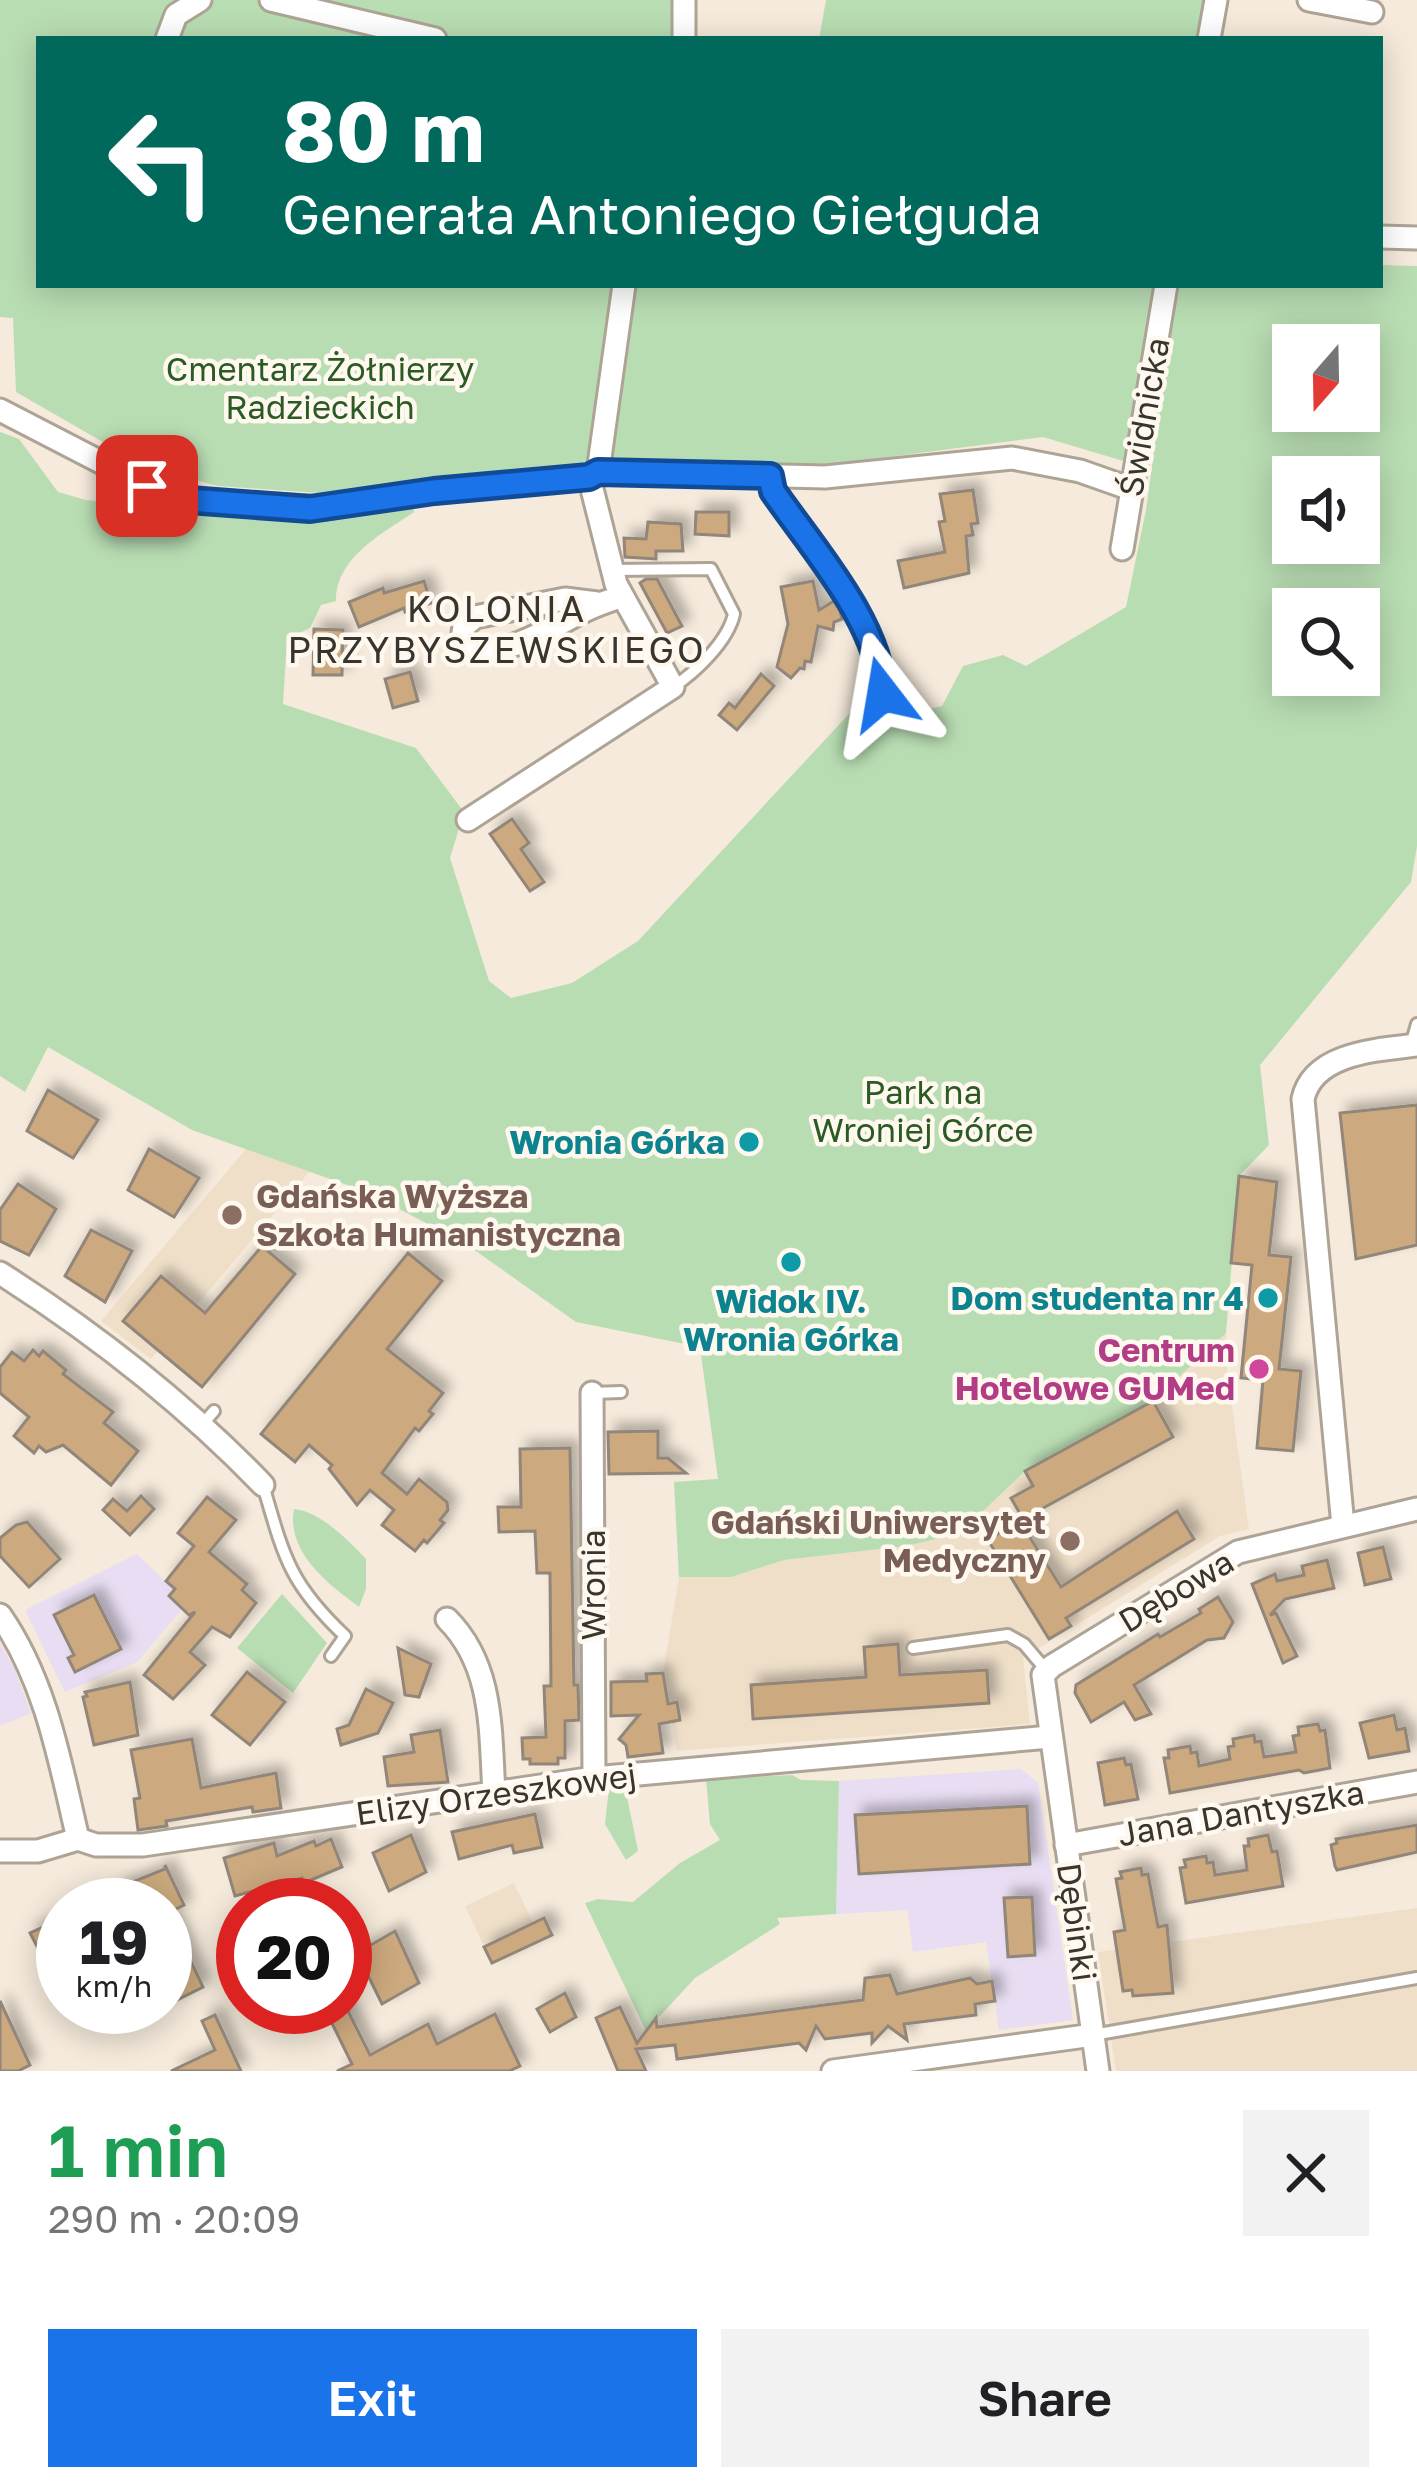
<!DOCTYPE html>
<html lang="en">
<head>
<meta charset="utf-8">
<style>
  body { margin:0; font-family:"Golos Text",sans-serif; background:#f2f2f2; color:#202124; height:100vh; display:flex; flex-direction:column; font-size:45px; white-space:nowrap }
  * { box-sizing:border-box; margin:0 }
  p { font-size:39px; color:#757577 }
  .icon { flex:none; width:66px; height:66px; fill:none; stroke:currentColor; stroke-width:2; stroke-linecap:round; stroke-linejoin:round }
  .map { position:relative; height:2071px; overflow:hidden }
  .drawer { display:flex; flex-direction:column; background:#fff; flex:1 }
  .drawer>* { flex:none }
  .banner { position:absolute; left:36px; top:36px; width:1347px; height:252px; border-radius:0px; box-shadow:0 6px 30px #0003; background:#00695c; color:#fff; overflow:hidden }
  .needle { width:78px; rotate:200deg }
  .buttons { position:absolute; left:1272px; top:324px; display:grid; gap:24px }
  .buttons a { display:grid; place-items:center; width:108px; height:108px; border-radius:0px; background:#fff; box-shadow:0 6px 30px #0003; font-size:60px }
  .speed { position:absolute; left:36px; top:1878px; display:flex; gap:24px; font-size:60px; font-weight:700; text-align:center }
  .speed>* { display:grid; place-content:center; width:156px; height:156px; border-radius:50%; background:#fff; box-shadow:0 6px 30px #0003; line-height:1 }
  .speed small { font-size:30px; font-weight:400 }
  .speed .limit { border:18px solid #d22; background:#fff; color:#111 }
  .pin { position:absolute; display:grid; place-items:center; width:102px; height:102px; color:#fff; margin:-51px; border-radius:24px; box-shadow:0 6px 18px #0006 }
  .me { position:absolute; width:132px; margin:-66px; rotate:346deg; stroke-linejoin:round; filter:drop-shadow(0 0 9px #0008) }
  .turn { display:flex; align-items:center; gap:42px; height:252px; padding:0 48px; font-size:54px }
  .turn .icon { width:156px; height:156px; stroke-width:2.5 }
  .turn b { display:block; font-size:84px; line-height:102px }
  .round { display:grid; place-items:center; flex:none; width:126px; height:126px; border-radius:0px; background:#f2f2f2 }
  .headline { display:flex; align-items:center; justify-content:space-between; height:204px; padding:0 48px }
  h1 { font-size:72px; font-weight:600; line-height:90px; color:#1e9e55 }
  .primary-button { display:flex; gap:24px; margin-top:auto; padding:24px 48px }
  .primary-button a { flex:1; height:138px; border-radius:0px; background:#1a73e8; color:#fff; font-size:48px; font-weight:600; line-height:138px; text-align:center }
  .primary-button a+a { background:#f2f2f2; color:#202124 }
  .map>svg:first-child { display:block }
  .commercial { fill:#e8ddf2 }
  .built { fill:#efdfc9 }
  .green { fill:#b9ddb3; fill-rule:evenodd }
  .building { fill:#cca97e; stroke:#918679; stroke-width:3; filter:url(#shadow) }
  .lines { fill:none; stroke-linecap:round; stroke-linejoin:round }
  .service-casing { stroke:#aea495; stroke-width:16 }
  .minor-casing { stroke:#aea495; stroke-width:27 }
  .service { stroke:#fff; stroke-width:10 }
  .minor { stroke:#fff; stroke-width:21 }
  .route-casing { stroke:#114b97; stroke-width:30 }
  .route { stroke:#1a73e8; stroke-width:21 }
  .culture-dot { fill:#0f9aa8; stroke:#fff8ef; stroke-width:4.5 }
  .education-dot { fill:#8d6e63; stroke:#fff8ef; stroke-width:4.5 }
  .hotel-dot { fill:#d1479c; stroke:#fff8ef; stroke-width:4.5 }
  .labels { text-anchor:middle; stroke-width:9; stroke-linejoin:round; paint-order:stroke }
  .park-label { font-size:33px; fill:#2b5b24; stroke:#fff8ef }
  .street-label { font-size:33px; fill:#38342e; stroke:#fff8ef }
  .culture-label { font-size:33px; font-weight:bold; fill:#0d838f; stroke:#fff8ef; text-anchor:end }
  .education-label { font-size:33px; font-weight:bold; fill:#785e54; stroke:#fff8ef; text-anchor:start }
  .hotel-label { font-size:33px; font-weight:bold; fill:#b23c85; stroke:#fff8ef; text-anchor:end }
  .neighbourhood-label { font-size:36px; letter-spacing:3px; fill:#38342e; stroke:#fff8ef }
</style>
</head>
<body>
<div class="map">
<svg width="1417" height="2071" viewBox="0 0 1417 2071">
  <defs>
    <filter id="shadow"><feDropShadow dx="8" dy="-8" stdDeviation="6" flood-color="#0004"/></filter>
  </defs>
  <rect width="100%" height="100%" fill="#f5eadb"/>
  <g class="commercial">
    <path d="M137 1554 187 1603 137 1662 65 1692 25 1610Z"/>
    <path d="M0 1643 15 1670 31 1713 0 1726Z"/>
    <path d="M1021 1769 1038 1783 1073 2020 999 2030 986 1942 913 1952 907 1910 836 1914 839 1781Z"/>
  </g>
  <g class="built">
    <path d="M246 1149 310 1171 151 1359 101 1321Z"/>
    <path d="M1226 1333 1227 1371 1249 1529 1220 1536 1023 1658 1030 1724 677 1751 663 1673 679 1577H731L784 1560 906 1546 959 1534 1025 1471 1153 1401Z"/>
    <path d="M514 1883 541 1940 492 1963 465 1906Z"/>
    <path d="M1417 1908V2071H1116L1098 1952Z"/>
  </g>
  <g class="green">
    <path d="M0 0H670L679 12 680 39H39V285H618L590 462 577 468 473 475 336 494 217 486 141 464 16 392 13 318 0 317Z"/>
    <path d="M826 0H1204L1197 39H819Z"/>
    <path d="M1380 265 1417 266V846L1411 882 1260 1065 1269 1145 1239 1176 1226 1333 1153 1401 1025 1471 959 1534 906 1546 784 1560 731 1577H679L674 1482 718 1479 700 1347 576 1322 466 1244 367 1192 192 1130 48 1047 25 1092 0 1076V432L19 439 58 492 86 500 202 512 310 515 411 501 414 512C382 534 336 557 336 601L321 605 310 628 287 639 283 704 416 748 464 812 450 858 489 981 511 998 572 983 638 941 875 686H890L902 716 942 706 963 666 1003 655 1026 666 1126 607 1146 510 1177 285H1380ZM1293 345H1359V411H1293ZM1293 477H1359V543H1293ZM1293 609H1359V675H1293Z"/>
    <path d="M629 285 1156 287 1130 463 1043 437 819 466 601 457Z"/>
    <path d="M294 1509C320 1511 349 1541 366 1559V1589L359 1607C328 1584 286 1552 294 1509Z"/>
    <path d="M282 1594 327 1643 293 1693 237 1648Z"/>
    <path d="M792 1775 801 1780 839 1781 836 1914 777 1918 780 1924 695 1978 646 2031 585 1903 598 1899 633 1902 680 1863 720 1840 710 1824 706 1779Z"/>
    <path d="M625 1787 638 1851 626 1860 605 1824 609 1788Z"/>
  </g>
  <g class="building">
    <path d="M973 490 978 523 971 524 973 535 966 536 969 573 904 588 898 561 945 552 939 522 945 521 940 494Z"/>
    <path d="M696 512H729V536L695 534Z"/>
    <path d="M648 522 681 524 683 551H656V559L625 557 624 538 646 539Z"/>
    <path d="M646 579H657L682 626 667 633 640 583Z"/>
    <path d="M424 581 431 603 405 612 404 608 359 627 349 602 383 588 384 593Z"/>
    <path d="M813 581 819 610 837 599 842 619 834 622 833 630 818 626 811 662 805 661 804 669 800 668 791 678 777 667 788 624 781 587Z"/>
    <path d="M314 629 343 630 342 675H313Z"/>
    <path d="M410 672 418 701 393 708 385 679Z"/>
    <path d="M761 674 774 686 737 730 719 715 729 703 735 708Z"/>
    <path d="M512 819 529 843 521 849 544 882 530 891 490 834Z"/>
    <path d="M48 1090 98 1120 73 1158 27 1131Z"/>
    <path d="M1417 1105V1245L1356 1259 1340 1113Z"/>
    <path d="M149 1149 199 1178 174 1217 128 1190Z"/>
    <path d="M1239 1176 1277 1182 1269 1255 1291 1257 1279 1369 1301 1371 1293 1451 1257 1448 1263 1380 1241 1378 1252 1265 1231 1263Z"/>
    <path d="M18 1184 56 1209 29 1255 0 1241V1210Z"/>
    <path d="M91 1230 132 1251 105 1302 65 1276Z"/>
    <path d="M262 1246 295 1274 202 1387 123 1321 161 1276 205 1313Z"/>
    <path d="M408 1253 442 1281 387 1349 443 1393 429 1411 433 1414 419 1431 415 1428 382 1473 407 1494 419 1479 447 1502 448 1510 440 1520 444 1523 427 1543 424 1540 415 1551 382 1525 394 1510 370 1490 357 1505 329 1469 332 1465 309 1445 295 1462 261 1434Z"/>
    <path d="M33 1350 39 1356 43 1351 66 1370 63 1374 113 1412 104 1423 138 1451 111 1485 63 1445 46 1452 39 1446 34 1453 14 1436 29 1417 0 1393V1367L12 1352 24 1361Z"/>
    <path d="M1153 1401 1173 1437 1023 1519 1011 1498 1033 1486 1025 1471Z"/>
    <path d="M658 1431V1458H668L686 1473 609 1474 608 1432Z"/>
    <path d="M570 1448 574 1685H578L579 1720 565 1721V1758H558V1764H530V1759H523L522 1738 546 1737 544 1686H551L550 1573H537L535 1531 499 1532 498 1507H521L520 1449Z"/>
    <path d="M141 1496 154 1509 130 1535 103 1510 113 1499 127 1511Z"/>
    <path d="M207 1497 236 1520 209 1552 247 1584 242 1590 256 1603 230 1637 212 1627 190 1652 205 1665 173 1699 144 1675 195 1612 189 1615 169 1596 175 1589 166 1581 194 1546 178 1533Z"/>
    <path d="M1177 1511 1194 1539 1066 1618 1071 1626 1049 1639 988 1540 1019 1520 1061 1587Z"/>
    <path d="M27 1522 60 1559 29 1587 0 1556V1538L16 1525Z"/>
    <path d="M1383 1547 1391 1579 1365 1585 1358 1553Z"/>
    <path d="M1327 1560 1334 1588 1285 1599 1270 1615 1276 1613 1297 1656 1283 1663 1252 1584 1275 1574 1277 1581 1304 1575 1302 1566Z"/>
    <path d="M94 1595 121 1649 75 1672 68 1658 74 1655 54 1615Z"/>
    <path d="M1218 1597 1233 1622 1224 1638 1207 1640 1134 1685 1151 1714 1135 1720 1124 1702 1091 1722 1075 1693 1076 1685 1158 1634 1160 1637 1201 1613 1199 1609Z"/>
    <path d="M898 1644 900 1675 987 1670 989 1703 753 1719 751 1685 866 1677 864 1647Z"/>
    <path d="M398 1648 431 1664 419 1697 405 1695Z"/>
    <path d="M247 1672 285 1702 250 1745 212 1715Z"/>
    <path d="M663 1673 668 1704 677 1702 680 1720 659 1724 663 1753 628 1757 626 1745 619 1739 639 1715 611 1716V1682L647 1681 646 1674Z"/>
    <path d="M130 1682 138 1735 94 1745 83 1697 87 1696 85 1692Z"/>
    <path d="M366 1689 393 1703 378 1733 341 1745 337 1729 349 1725Z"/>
    <path d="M1394 1715 1397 1730 1405 1728 1409 1751 1369 1758 1360 1723Z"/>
    <path d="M1318 1724 1320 1731 1325 1730 1330 1768 1304 1773 1299 1770 1170 1793 1164 1758H1169L1168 1750 1190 1746 1191 1753 1197 1752 1199 1766 1230 1759 1228 1747 1234 1746 1233 1739 1254 1735 1255 1742 1261 1741 1264 1757 1296 1752 1293 1736 1299 1735 1298 1727Z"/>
    <path d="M440 1730 448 1782 388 1786 384 1757 414 1752 411 1735Z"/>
    <path d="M192 1739 201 1788 276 1773 281 1808 253 1812 252 1807 166 1821 167 1826 138 1830 134 1799 140 1798 131 1750Z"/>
    <path d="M1124 1758 1126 1765 1131 1764 1138 1799 1105 1805 1098 1763Z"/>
    <path d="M1027 1806 1030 1864 859 1874 855 1815Z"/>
    <path d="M535 1814 542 1847 514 1853 512 1845 459 1859 452 1832Z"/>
    <path d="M1417 1825V1852L1337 1870 1335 1866 1331 1845 1337 1843 1336 1839Z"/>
    <path d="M411 1835 426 1872 389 1891 373 1853Z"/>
    <path d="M1268 1835 1272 1852 1277 1851 1283 1886 1186 1903 1180 1868 1186 1867 1184 1860 1206 1856 1207 1863 1213 1862 1215 1875 1247 1870 1244 1846H1249L1248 1839Z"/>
    <path d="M331 1839 342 1867 304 1883 302 1878 235 1896 224 1858 274 1843 277 1856 314 1841 316 1846Z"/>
    <path d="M165 1865 184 1905 168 1913 203 1987 165 2006V1905H121L115 1889 165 1869Z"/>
    <path d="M1141 1868 1142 1875 1148 1874 1158 1927 1167 1925 1173 1993 1133 1996 1132 1990 1123 1991 1114 1932 1125 1930 1116 1879 1122 1878 1120 1872Z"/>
    <path d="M1032 1897 1035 1955 1008 1957 1004 1898Z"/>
    <path d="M63 1918V1996L30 1933Z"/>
    <path d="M544 1918 552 1935 492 1963 484 1947Z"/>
    <path d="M395 1931 419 1983 382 2004 357 1953Z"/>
    <path d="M890 1975 897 1994 970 1978 977 1984 992 1981 995 2001 975 2004 976 2015 904 2024 907 2040 888 2026 872 2043V2033L825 2039 816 2026 806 2050 799 2043 677 2059 675 2045 636 2049 646 2071H618L596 2018 620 2007 637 2043 656 2018 657 2027 863 2000 865 1978Z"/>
    <path d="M565 1993 576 2017 550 2032 537 2009Z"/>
    <path d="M0 2001 30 2065 18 2071H0Z"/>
    <path d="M324 2007H346L370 2055 428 2024 437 2044 495 2014 520 2066 509 2071H337L352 2064Z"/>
    <path d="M215 2015 241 2071H171L215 2050 202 2021Z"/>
  </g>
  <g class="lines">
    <defs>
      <g id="service">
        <path d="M770 476 773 491C812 548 881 624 883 694"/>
        <path d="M612 570 711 569 734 614C728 641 696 672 673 687"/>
        <path d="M1411 1045 1417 1024"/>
        <path d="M592 1393 621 1392"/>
        <path d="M201 1426 214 1411"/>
        <path d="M263 1485C284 1557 289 1583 345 1636L331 1656"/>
        <path d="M913 1648 1008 1635 1024 1644 1046 1670"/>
        <path d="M1093 2035 1417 1978"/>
      </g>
      <g id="minor">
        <path d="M271 0 435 39"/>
        <path d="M1309 0 1372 12"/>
        <path d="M167 39 176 15 200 0"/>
        <path d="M684 39V0"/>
        <path d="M1209 39 1216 0"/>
        <path d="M1380 237 1417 238"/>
        <path d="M0 410 147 486 189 500 327 508 434 491 589 477 598 472 825 477 1012 458 1080 471 1131 489"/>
        <path d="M598 472 624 285"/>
        <path d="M1122 549 1166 285"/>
        <path d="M597 603 565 599 475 617 464 626 462 640 478 653C537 647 571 609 622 597"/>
        <path d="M468 820 673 687 616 584 589 477"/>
        <path d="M0 1273C94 1333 186 1405 263 1485"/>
        <path d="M592 1393 594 1778"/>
        <path d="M1343 1526 1303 1099C1313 1053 1376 1050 1417 1045"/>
        <path d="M0 1615C46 1681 60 1762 78 1839"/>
        <path d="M447 1619C494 1666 490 1731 494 1793"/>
        <path d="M1066 1845 1417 1782"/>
        <path d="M0 1851H38L78 1839 96 1845H143L594 1778 1050 1737"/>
        <path d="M833 2071 1093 2035"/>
        <path d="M1098 2071 1043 1675 1052 1666 1238 1552 1417 1509"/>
      </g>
    </defs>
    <use href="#service" class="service-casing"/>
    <use href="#minor" class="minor-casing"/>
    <use href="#service" class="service"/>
    <use href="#minor" class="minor"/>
  </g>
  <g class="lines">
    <defs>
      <path id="route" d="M147 486 189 500 310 509 434 491 589 477 598 472 770 476 773 491C813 549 880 623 883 694"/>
    </defs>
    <use href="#route" class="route-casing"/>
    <use href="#route" class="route"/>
  </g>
  <g class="culture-dot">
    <circle cx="749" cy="1142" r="12"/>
    <circle cx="791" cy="1262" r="12"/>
    <circle cx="1268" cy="1298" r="12"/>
  </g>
  <g class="education-dot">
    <circle cx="232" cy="1215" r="12"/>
    <circle cx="1070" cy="1541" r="12"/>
  </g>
  <circle class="hotel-dot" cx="1259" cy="1369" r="12"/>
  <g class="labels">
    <g class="park-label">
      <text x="320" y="381">Cmentarz Żołnierzy<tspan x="320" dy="38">Radzieckich</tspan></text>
      <text x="923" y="1104">Park na<tspan x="923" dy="38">Wroniej Górce</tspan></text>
    </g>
    <g class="street-label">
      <text transform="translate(1144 417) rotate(-80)" y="12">Świdnicka</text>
      <text transform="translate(593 1585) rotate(-90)" y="12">Wronia</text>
      <text transform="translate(1176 1591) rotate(-31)" y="12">Dębowa</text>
      <text transform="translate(496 1794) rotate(-8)" y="12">Elizy Orzeszkowej</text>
      <text transform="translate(1241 1813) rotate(-10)" y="12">Jana Dantyszka</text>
      <text transform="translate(1077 1922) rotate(82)" y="12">Dębinki</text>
    </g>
    <g class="culture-label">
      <text x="725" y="1154">Wronia Górka</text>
      <text x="1244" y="1310">Dom studenta nr 4</text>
      <text x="791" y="1313" text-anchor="middle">Widok IV.<tspan x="791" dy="38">Wronia Górka</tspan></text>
    </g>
    <g class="education-label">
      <text x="256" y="1208">Gdańska Wyższa<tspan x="256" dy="38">Szkoła Humanistyczna</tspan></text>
      <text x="1046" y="1534" text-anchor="end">Gdański Uniwersytet<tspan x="1046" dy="38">Medyczny</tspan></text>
    </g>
    <g class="hotel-label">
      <text x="1235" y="1362">Centrum<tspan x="1235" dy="38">Hotelowe GUMed</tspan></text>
    </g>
    <g class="neighbourhood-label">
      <text x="497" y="622">KOLONIA<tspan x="497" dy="41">PRZYBYSZEWSKIEGO</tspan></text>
    </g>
  </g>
</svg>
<div class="buttons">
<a><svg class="needle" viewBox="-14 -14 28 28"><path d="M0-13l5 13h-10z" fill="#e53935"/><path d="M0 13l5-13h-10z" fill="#757577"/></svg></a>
<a><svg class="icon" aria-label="sound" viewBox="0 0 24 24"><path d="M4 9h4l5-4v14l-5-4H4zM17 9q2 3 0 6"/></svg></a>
<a><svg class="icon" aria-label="search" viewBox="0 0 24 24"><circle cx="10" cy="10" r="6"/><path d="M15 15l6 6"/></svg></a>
</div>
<div class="speed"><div>19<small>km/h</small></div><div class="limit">20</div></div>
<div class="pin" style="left:147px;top:486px;background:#d93025"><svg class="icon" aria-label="arrive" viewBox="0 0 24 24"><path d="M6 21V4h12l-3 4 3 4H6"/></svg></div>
<svg class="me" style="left:883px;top:694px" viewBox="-20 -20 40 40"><path d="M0-17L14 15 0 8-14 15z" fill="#1a73e8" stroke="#fff" stroke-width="4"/></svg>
<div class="banner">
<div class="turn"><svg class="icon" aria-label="left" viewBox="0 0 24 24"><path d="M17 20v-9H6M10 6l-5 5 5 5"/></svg><div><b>80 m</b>Generała Antoniego Giełguda</div></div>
</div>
</div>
<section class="drawer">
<div class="headline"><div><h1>1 min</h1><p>290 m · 20:09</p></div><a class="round"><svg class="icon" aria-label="close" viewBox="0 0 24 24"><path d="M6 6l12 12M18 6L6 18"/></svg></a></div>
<div class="primary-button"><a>Exit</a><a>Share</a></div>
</section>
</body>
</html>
